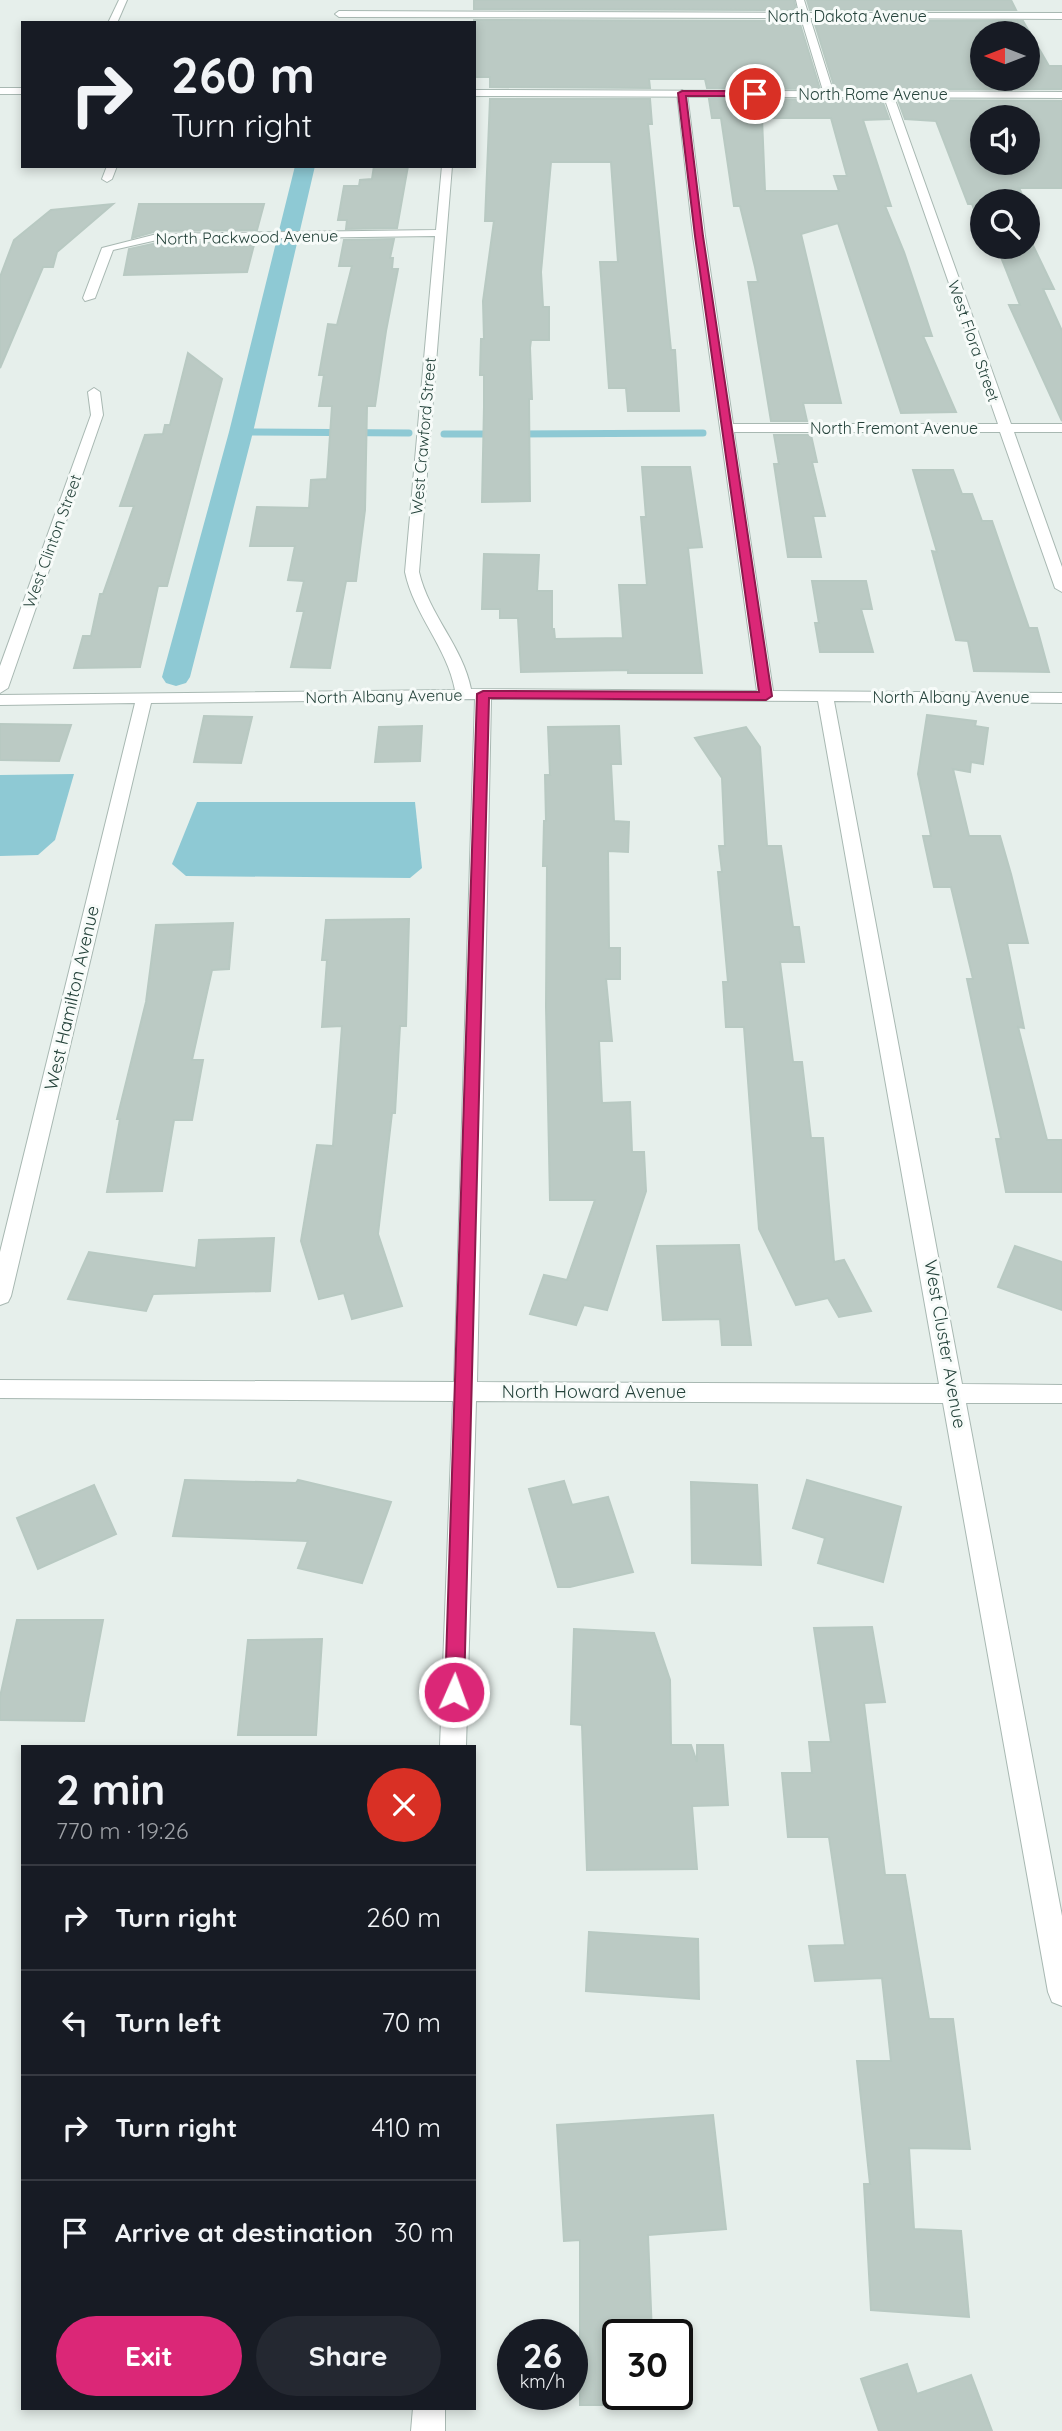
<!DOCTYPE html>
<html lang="en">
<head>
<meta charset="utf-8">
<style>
  body { margin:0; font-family:Quicksand,sans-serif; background:#242831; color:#f1f3f6; height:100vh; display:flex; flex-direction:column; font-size:26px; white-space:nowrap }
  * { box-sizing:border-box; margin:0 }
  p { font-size:23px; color:#9ea1a6 }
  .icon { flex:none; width:38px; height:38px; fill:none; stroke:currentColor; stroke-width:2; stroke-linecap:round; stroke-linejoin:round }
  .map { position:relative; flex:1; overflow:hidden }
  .side { position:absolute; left:21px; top:1745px; width:455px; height:665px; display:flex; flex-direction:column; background:#171b24; border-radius:0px; box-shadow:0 4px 10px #0003 }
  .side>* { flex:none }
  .hud { position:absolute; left:21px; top:21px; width:455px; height:147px; border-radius:0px; box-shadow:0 4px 10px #0003; background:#171b24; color:#f1f3f6; overflow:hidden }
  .needle { width:46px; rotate:270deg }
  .tools { position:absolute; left:970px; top:21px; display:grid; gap:14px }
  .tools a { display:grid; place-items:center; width:70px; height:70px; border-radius:50%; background:#171b24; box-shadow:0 4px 10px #0003; font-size:35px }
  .speed { position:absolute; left:497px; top:2319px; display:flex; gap:14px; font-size:35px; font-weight:700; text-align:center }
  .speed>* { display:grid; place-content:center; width:91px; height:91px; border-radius:50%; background:#171b24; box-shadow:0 4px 10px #0003; line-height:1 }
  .speed small { font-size:18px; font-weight:400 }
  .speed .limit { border:4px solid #111; border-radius:10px; background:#fff; color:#111 }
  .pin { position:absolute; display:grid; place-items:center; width:60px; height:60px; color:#fff; margin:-30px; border:4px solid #fff; border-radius:50%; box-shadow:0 2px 7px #0007 }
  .me { position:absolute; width:77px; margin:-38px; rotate:2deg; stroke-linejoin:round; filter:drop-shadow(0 0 5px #0008) }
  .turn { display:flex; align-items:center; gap:24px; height:147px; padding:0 35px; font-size:32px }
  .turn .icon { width:91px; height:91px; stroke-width:2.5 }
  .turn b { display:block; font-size:49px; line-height:60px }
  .round { display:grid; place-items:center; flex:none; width:74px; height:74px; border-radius:37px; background:#242831 }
  .headline { display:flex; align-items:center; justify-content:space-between; height:119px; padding:0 35px }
  h1 { font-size:42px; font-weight:800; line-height:52px }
  .action { display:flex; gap:14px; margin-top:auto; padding:14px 35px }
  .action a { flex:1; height:80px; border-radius:42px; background:#db2777; color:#fff; font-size:28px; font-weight:800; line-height:80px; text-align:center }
  .action a+a { background:#242831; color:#f1f3f6 }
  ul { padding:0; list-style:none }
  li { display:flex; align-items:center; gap:21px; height:105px; padding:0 35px; border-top:2px solid #363941 }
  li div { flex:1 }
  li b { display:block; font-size:26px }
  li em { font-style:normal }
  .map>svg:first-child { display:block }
  .water { fill:#8ec9d4 }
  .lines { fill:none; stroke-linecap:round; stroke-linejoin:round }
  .stream { stroke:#8ec9d4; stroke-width:7 }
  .canal { fill:#8ec9d4; fill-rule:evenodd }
  .building { fill:#bbcac4; stroke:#b8c9c2; stroke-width:2; fill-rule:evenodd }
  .minor-casing { stroke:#a8b8b2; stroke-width:2 }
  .tertiary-casing { stroke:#a8b8b2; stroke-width:2 }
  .minor { fill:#fff; fill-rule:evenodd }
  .tertiary { fill:#fff; fill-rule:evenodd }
  .route { fill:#db2777; stroke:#8e194d; stroke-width:2 }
  .labels { text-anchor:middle; stroke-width:6; stroke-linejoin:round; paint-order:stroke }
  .far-street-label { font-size:16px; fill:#24423a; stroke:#f7fbf9 }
  .street-label { font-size:18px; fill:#24423a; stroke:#f7fbf9 }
</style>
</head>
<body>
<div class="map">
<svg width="1062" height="2431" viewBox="0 0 1062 2431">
  <rect width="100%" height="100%" fill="#e6efeb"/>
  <g class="water">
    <path d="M74 774 55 840 38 855 0 856V775Z"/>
    <path d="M197 802H415L422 868 410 878 186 876 172 864Z"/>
  </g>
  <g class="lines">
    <g class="stream">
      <path d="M241 432 409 433"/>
      <path d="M444 434H497"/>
      <path d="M517 434 703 433"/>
    </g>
    <path class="canal" d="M295 166H315L253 432 190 677 186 683 176 686 166 683 162 677 229 432Z"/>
  </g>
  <g class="building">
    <path d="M474 0H794L796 10 474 9Z"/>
    <path d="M807 0H1011L1016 10H810Z"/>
    <path d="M474 20 799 21 820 89 707 88 705 79H649L650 88 490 87V77H474Z"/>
    <path d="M814 21H1023L1049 66H1062V89H835ZM982 33H1027V79H982Z"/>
    <path d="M490 99H650L652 124H648L671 350H675L679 411H628L626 388H609L600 262H618L611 162H551L541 272 543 307H549V340H531L530 348 532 399H529L530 501 482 502 484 407V375H480L481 339H484L483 301 494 221H485Z"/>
    <path d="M709 99 882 100 889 119 863 120 891 206H885L904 252 932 336H923L956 412 901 413 838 223 801 234 841 403H803L807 421H771L748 282H758L755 267 740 206H734L721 118H712ZM762 118H831L847 176H834L839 191H765Z"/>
    <path d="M898 100 1062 101V188H1019L1025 201H982V222H979L972 204H968L936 121 905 119ZM982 117H1027V163H982Z"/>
    <path d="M374 166H408L397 228 346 229 347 220H338L344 186H359L360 180 372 179Z"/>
    <path d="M113 204 57 252 53 267H43L0 368V277L14 240 51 210Z"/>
    <path d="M139 204H264L257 230 157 231 132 238Z"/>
    <path d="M1027 233 1054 289H1043L1062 331V421L1009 305H1020L997 247H1027Z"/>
    <path d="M394 239 390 258H393L392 269H398L386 331 375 406H367L365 510 356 581H346L330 668 291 667 304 611H297L304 581 288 580 295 546H250L257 507 309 508 311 480 327 479 332 406H319L324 375H319L328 324 337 325 352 266H339L344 240Z"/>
    <path d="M255 241 247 272 124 275 129 249 157 243Z"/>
    <path d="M188 353 222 379 167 586H158L140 667 74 668 83 636H91L100 594H103L134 506H120L145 435 163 434 165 425H170Z"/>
    <path d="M774 435H811L817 462H812L825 516H813L821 557H788L774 464H779Z"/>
    <path d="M642 467H690L702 547 688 548 702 673H628V670L521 672 518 618H500V609H482L484 554 539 555 537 591H552V629H554L555 639 623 638 619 585H647L641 517H646Z"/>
    <path d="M913 470H953L962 494H972L982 521H992L1029 628H1037L1049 672 974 671 968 641 956 640 932 551 937 552Z"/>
    <path d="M812 581H866L872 609H861L873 652H820L815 623H819Z"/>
    <path d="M927 715 976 721 975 726 988 728 983 764 971 762 970 772 953 769 969 836H1000L1011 874 1028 943H1007L1024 1028 1018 1027 1047 1140H1062V1192H1006L996 1139H1001L967 979H973L951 887H934L923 836H931L918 774Z"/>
    <path d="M204 716 252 717 241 763 194 762Z"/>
    <path d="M0 724 71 725 59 761 0 760Z"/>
    <path d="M422 726 420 761 375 762 379 727Z"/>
    <path d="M619 726 621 764H611L614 821 629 822 628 852 608 851 609 948H620V979H606L612 1041H599L602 1103 630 1102 632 1152H644L646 1191 607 1310 584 1305 576 1325 530 1314 544 1275 567 1280 595 1200H550L546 1007 547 866H543L544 821H546L545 775H550L548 727Z"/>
    <path d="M746 727 760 747 767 846H781L793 927H799L804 962H780L793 1062H802L811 1138H823L834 1262 844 1260 871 1311 839 1317 828 1298 796 1305 759 1229 744 1027H726L723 982H728L718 872H722L719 846H725L722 778 695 738Z"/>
    <path d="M409 919 406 1026H400L395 1113H392L378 1234 402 1306 352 1319 344 1293 319 1299 301 1241 317 1145 333 1146 342 1026 322 1027 327 960H322L326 920Z"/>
    <path d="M233 923 229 969 212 970 192 1060H203L192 1120H174L162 1191 107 1192 120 1119H117L146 1002 156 925Z"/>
    <path d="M274 1238 270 1291 153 1294 146 1311 68 1299 89 1252 196 1268 199 1240Z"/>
    <path d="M739 1245 751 1345H722L720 1319 663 1320 657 1246Z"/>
    <path d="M1015 1246 1062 1262V1310L998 1287Z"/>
    <path d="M185 1480 296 1483 298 1480 391 1502 362 1583 298 1568 308 1541 173 1536Z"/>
    <path d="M807 1480 901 1507 883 1582 818 1563 825 1538 793 1528Z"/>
    <path d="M564 1481 572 1505 608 1497 633 1572 570 1587H558L529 1489Z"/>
    <path d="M691 1482 757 1485 761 1565 692 1563Z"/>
    <path d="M94 1485 116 1534 38 1569 17 1518Z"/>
    <path d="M17 1620H103L84 1721 0 1720V1697Z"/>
    <path d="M872 1627 885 1702 864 1703 885 1875H905L929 2019H953L970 2149 909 2148 914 2229 961 2231 969 2317 871 2310 864 2184H870L857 2061H891L882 1978 815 1981 809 1946 845 1945 829 1837H788L782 1773H812L809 1742H831L814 1628Z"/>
    <path d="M574 1629 654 1633 670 1680 671 1745H691L697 1762V1745H723L728 1805 692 1806 697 1869 587 1870 582 1725 571 1724Z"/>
    <path d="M322 1639 316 1735H238L248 1640Z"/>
    <path d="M589 1932 698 1939 699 1999 586 1991Z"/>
    <path d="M713 2115 726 2229 648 2235 652 2334H618V2405H580V2240L564 2241 557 2125Z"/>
    <path d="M907 2364 917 2394 971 2375 992 2431H879L861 2379Z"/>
  </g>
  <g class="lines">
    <defs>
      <g id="minor">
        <path d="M119 0H127L117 23H108Z"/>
        <path d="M796 0H804L808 13H1062V19L810 18 834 94 829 97 824 94 801 18 339 17 335 14 339 11 799 13Z"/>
        <path d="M682 90 687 93 705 236 733 424H998L883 94 888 91 893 94 1011 424H1062V432H1014L1062 567V592L1055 588 1000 432H734L773 691 1062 693V703L834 701 962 1384 1062 1385V1403H966L1062 1916V2006L1052 2002 1048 1992 943 1403 476 1401 466 1746H440L453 1401 0 1398V1380L454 1382 475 699 151 703 11 1296 8 1302 0 1305V1252L135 703 0 705V695L455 690C447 647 414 615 405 572L435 236 157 240 113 250 95 298 85 301 83 298 102 248 157 234 436 230 442 166H452L419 572C429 615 463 647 471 689L757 691 693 236 677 93ZM491 699 818 701 939 1384 477 1382Z"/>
        <path d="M107 166H117L112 179 107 182 102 179Z"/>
        <path d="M94 388 100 392 103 415 8 688 0 693V666L91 415 88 392Z"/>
        <path d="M413 2408H445V2431H411Z"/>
      </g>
      <g id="tertiary">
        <rect x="0" y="88" width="23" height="6"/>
        <path d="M474 90 1062 92V98L474 96Z"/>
      </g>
    </defs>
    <use href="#minor" class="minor-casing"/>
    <use href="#tertiary" class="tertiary-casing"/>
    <use href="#minor" class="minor"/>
    <use href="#tertiary" class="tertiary"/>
  </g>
  <path class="route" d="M682 91H755L759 94 755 96H686L703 236 772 696 766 700 489 698 464 1692 461 1698 454 1701 448 1698 445 1692 477 694 483 691 759 692 695 236 678 93Z"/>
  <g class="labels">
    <g class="far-street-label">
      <text x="847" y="22">North Dakota Avenue</text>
      <text x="873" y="100">North Rome Avenue</text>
      <text transform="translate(247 237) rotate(-1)" y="6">North Packwood Avenue</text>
      <text transform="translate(974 341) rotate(71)" y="6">West Flora Street</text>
      <text x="894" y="434">North Fremont Avenue</text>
      <text transform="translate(423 436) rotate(-85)" y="6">West Crawford Street</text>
      <text transform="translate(52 541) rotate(-70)" y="6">West Clinton Street</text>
      <text transform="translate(384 696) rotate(-1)" y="6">North Albany Avenue</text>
      <text x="951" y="703">North Albany Avenue</text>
    </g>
    <g class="street-label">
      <text transform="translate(72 998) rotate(-77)" y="6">West Hamilton Avenue</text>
      <text transform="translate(945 1344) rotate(80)" y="6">West Cluster Avenue</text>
      <text x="594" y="1398">North Howard Avenue</text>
    </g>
  </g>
</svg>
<div class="tools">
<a><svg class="needle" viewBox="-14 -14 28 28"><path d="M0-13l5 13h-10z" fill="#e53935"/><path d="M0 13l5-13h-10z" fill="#9ea1a6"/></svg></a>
<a><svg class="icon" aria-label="sound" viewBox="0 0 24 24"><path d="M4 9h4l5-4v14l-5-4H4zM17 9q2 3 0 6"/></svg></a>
<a><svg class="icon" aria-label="search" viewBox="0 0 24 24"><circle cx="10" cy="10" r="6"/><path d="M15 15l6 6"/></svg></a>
</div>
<div class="speed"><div>26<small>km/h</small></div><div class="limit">30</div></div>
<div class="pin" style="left:755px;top:94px;background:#d93025"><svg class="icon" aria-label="arrive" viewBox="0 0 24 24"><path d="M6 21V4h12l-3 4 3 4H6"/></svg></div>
<svg class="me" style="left:454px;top:1692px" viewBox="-20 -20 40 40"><circle r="17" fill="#db2777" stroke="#fff" stroke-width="3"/><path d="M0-11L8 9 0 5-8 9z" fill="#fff"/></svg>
<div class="hud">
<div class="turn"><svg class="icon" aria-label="right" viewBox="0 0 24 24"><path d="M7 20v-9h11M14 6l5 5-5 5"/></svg><div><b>260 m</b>Turn right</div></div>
</div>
<section class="side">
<div class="headline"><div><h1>2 min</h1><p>770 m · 19:26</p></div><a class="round" style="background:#d93025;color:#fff"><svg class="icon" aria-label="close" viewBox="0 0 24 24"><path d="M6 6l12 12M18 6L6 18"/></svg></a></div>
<ul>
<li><svg class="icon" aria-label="right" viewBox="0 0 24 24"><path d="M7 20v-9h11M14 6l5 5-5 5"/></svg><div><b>Turn right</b></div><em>260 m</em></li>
<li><svg class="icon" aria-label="left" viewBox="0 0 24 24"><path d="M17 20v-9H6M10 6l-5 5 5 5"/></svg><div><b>Turn left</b></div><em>70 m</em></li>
<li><svg class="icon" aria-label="right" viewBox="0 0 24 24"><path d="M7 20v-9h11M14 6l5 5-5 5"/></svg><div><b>Turn right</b></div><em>410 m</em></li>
<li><svg class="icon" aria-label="arrive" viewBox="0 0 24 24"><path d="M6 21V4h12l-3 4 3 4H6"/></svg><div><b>Arrive at destination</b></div><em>30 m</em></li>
</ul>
<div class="action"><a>Exit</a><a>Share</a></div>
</section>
</div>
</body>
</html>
